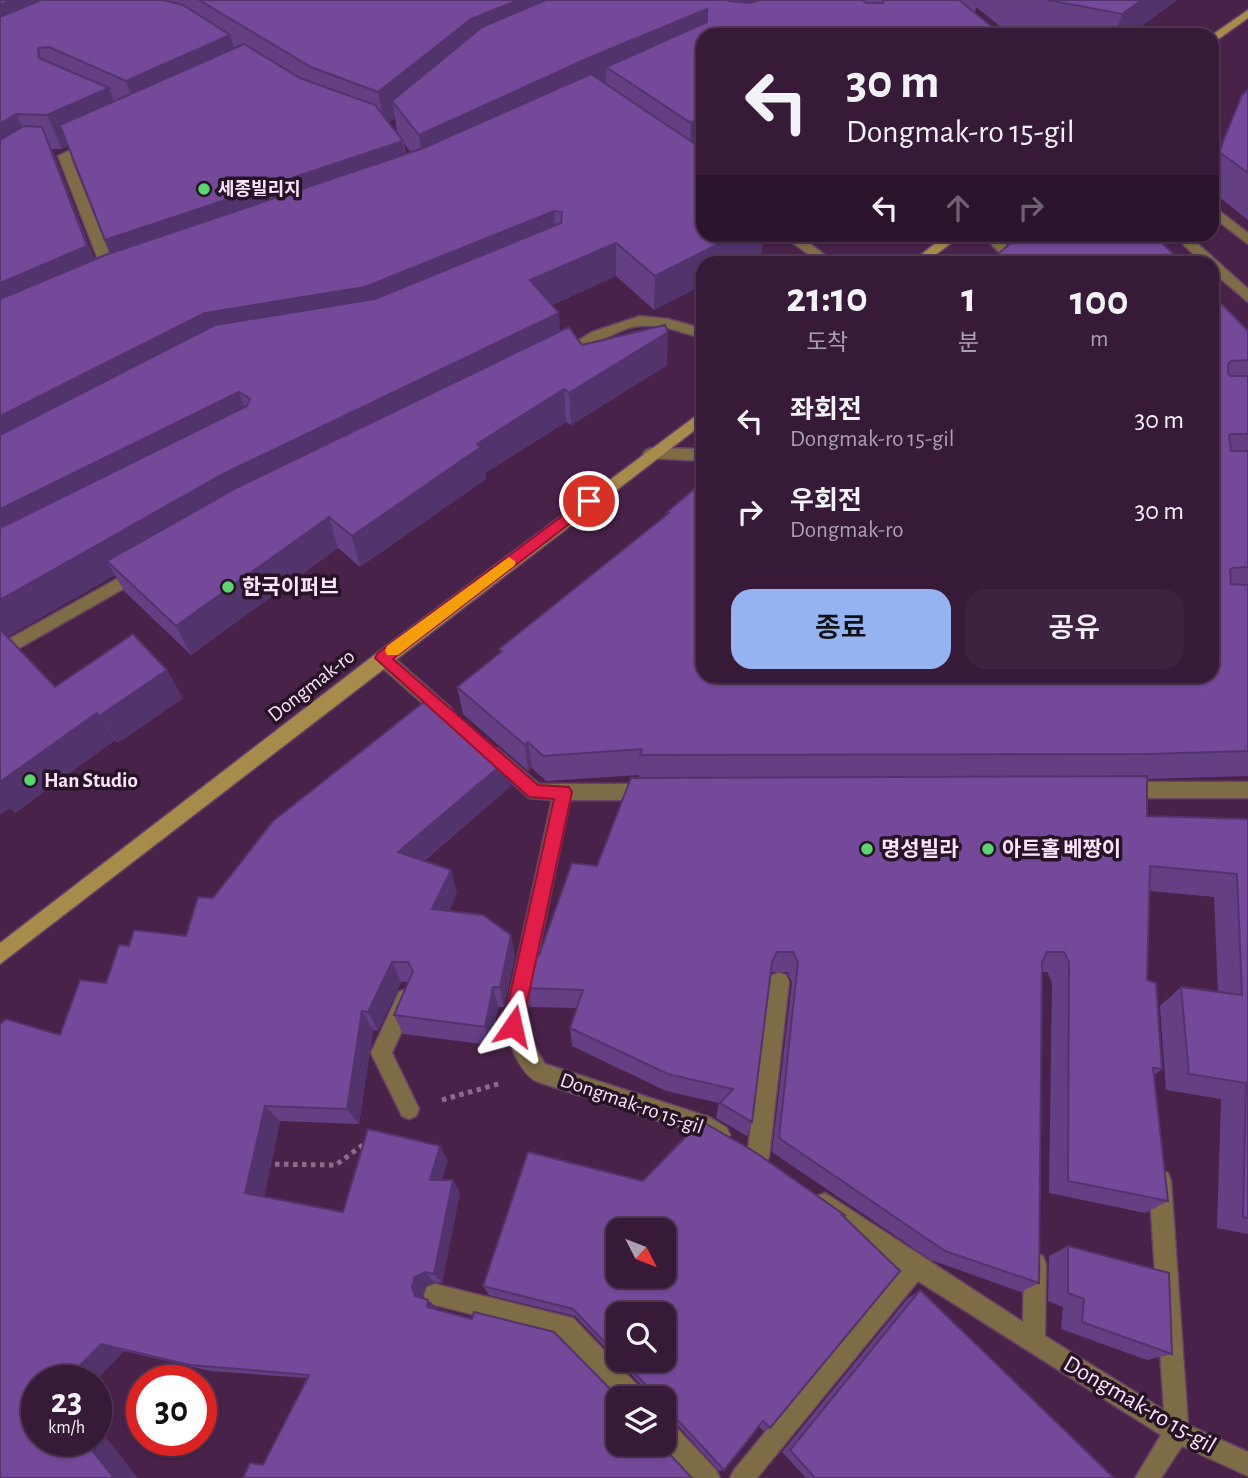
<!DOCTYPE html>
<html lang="ko">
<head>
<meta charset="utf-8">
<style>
  body { margin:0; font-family:"Alegreya Sans","Noto Sans KR",sans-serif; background:#3e2340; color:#f1f3f6; height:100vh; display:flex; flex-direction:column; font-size:26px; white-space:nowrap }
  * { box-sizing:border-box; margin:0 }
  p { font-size:23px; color:#aaa1ae }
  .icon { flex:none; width:38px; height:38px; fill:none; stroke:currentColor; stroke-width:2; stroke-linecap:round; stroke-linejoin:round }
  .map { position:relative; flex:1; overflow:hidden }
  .drawer { position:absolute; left:696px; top:256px; width:523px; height:427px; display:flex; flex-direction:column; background:#371a38; border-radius:21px; box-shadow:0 2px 5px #0004,0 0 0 2px #513853 }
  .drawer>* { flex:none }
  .top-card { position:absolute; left:696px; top:28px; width:523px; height:214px; border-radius:21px; box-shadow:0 2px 5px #0004,0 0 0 2px #513853; background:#371a38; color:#f1f3f6; overflow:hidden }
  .needle { width:46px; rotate:132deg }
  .fabs { position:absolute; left:606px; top:1218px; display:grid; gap:14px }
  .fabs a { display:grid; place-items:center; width:70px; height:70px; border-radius:14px; background:#371a38; box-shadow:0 2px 5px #0004,0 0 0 2px #513853; font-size:35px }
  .speed { position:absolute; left:21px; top:1365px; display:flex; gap:14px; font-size:35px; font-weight:700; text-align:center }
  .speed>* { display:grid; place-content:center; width:91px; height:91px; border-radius:50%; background:#371a38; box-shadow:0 2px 5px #0004,0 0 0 2px #513853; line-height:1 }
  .speed small { font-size:18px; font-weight:400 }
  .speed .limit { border:10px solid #d22; background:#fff; color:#111 }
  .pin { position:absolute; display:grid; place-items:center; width:60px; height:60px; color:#fff; margin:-30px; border:4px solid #fff; border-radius:50%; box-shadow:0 2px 7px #0007 }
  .me { position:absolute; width:77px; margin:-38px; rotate:11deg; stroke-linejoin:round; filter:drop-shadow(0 0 5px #0008) }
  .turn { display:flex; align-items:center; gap:24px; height:147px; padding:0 35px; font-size:32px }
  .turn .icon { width:91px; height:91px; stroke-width:2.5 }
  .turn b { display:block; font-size:49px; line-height:60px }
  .lanes { display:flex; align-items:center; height:66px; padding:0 35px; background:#0003; justify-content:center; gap:35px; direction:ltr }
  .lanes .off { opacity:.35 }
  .eta { display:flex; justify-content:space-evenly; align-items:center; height:119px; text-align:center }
  .eta b { font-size:42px; font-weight:600; line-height:49px }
  .action { display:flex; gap:14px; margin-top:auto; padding:14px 35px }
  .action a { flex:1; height:80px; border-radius:21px; background:#95b2f1; color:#111; font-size:28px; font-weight:600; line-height:80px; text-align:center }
  .action a+a { background:#3e2340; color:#f1f3f6 }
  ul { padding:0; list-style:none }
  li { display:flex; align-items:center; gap:21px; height:91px; padding:0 35px }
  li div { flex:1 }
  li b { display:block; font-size:26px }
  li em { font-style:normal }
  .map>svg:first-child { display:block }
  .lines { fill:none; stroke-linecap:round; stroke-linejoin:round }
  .lane-casing { stroke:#664166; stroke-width:3 }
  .street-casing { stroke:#664166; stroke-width:3 }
  .secondary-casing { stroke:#664166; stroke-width:3 }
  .path { stroke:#8d6b8d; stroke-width:5; stroke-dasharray:4.5 4.5; stroke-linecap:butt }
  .lane { fill:#7d6c45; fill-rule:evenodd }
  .street { fill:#7d6c45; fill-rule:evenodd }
  .secondary { fill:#a68b4b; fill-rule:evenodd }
  .wall { fill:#653f84; fill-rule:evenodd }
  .shaded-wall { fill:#52336c }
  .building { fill:#75499a; stroke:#52336c; stroke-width:2; fill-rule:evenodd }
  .route { fill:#e11d48; stroke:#92132f; stroke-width:2 }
  .slow { fill:#f59e0b }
  .poi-dot { fill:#5ad56f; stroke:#261426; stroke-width:2.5 }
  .labels { text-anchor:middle; stroke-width:7; stroke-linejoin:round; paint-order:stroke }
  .far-poi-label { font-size:18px; font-weight:bold; fill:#fce3fb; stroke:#261426; text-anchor:start }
  .poi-label { font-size:21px; font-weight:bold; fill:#fce3fb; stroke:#261426; text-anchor:start }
  .street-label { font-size:21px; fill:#fce3fb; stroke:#261426 }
  .near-street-label { font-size:24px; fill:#fce3fb; stroke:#261426 }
</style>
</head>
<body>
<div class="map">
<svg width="1248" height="1478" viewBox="0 0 1248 1478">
  <rect width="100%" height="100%" fill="#49224a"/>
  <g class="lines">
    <defs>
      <g id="lane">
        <path d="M91 140 95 141V147L71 158 118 275 111 279 104 275 58 156Z"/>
        <path d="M781 234H797L834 262H819Z"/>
        <path d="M640 316 668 319 704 329V339C682 332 656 322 633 327 615 330 569 360 558 357L556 354 592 332Z"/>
        <path d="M140 566 148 572 146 576 0 659V644Z"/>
        <path d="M779 973 786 975 789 982 769 1157 765 1164 758 1168 751 1164 747 1157 769 982 772 975Z"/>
      </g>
      <g id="street">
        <path d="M1213 206 1248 233V244L1213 217Z"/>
        <path d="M981 234H995L1023 262H1009Z"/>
        <path d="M1172 234H1187L1248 289V302L1213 272V262H1202Z"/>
        <path d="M651 448 704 449V461L646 458 643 454 646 450Z"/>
        <path d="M383 651 389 653 451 708 454 713 451 718 445 720 439 718 377 663 375 658 377 653Z"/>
        <path d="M492 746 498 749 539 784H650L656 786 659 792 656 798 650 800H570L523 1026 545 1064 709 1117 727 1128 730 1135 727 1142 720 1145 697 1133 538 1082C519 1074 511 1044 503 1026L552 800 529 798 486 759 483 754 486 749Z"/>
        <path d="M1126 782H1248V798H1126L1120 796 1117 790 1120 784Z"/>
        <path d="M406 989 413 992 416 999 392 1053 419 1109 416 1116 409 1119 402 1116 371 1053 399 992Z"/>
        <path d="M1160 1170 1168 1173 1171 1181 1188 1425 1248 1452V1476L1182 1446 1161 1478H1135L1161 1435 918 1281 757 1478H730L734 1470 900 1269 817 1212 814 1204 817 1196 825 1193 1023 1322 1024 1264 1027 1256 1035 1253 1043 1256 1046 1264 1045 1336 1164 1410 1149 1181 1152 1173Z"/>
        <path d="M435 1284 573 1318 642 1390 645 1398H618L559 1336 427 1303 424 1295 427 1287Z"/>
        <path d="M663 1418 671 1422 716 1470 720 1478H692L660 1444H663Z"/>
      </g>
      <g id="secondary">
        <path d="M1248 10V18L1213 43 1212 35Z"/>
        <path d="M947 234H963L926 262H912Z"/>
        <path d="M704 410V423L0 964V943L377 653Z"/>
      </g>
    </defs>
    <use href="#lane" class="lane-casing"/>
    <use href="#street" class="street-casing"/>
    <use href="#secondary" class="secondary-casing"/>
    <g class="path">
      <path d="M442 1100 501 1083"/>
      <path d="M266 1164 336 1165 368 1141"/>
    </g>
    <use href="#lane" class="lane"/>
    <use href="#street" class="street"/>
    <use href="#secondary" class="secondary"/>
  </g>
  <g class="wall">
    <path d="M0 0H1177L1129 35H1043L1001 27 976 7 975 13 704 35V234H764L761 254 654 310 616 276 552 305 560 332 582 345 667 365 571 425 566 422 485 473 486 479 360 567 338 548 191 655 124 591 115 575 7 637 55 687 183 698 118 743 115 740 15 813 10 808 0 815ZM395 118 397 133 389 122ZM404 143 411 153 406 154ZM68 146 110 253 94 259 52 149H62Z"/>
    <path d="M1248 90V220L1213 192V163L1242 95Z"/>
    <path d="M1213 295 1248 331V776L1147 779V816L1248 819V1234L1217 1228 1221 1099 1166 1090 1160 1006 1181 987 1218 992 1214 897 1150 891 1147 980 1162 1069 1154 1075 1168 1201 1145 1213 1049 1193 1052 982 1047 972H1042L1039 1283 1021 1292 931 1260 772 1152 792 982 787 972H771L752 1122 747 1136 716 1118 719 1103 666 1091 572 1046 570 1028 577 1008 530 1007 526 988 539 955 597 866 639 778V775L546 781 532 768 528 771 463 714 457 687 500 653 499 649 667 515V512L704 481V676H1213Z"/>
    <path d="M511 786 424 861 457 893 449 911 515 956 504 1007H498L490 1045 403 1034 394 1015 408 982H401L378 1031 373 1030 359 1124 280 1121 264 1197 343 1212 448 1160 442 1180H453L460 1193 442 1283 434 1282 425 1286 422 1296V1298L428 1300 437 1308V1309L618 1397H646L647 1396 644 1388 575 1316 489 1295 483 1286 643 1181 846 1216 770 1428 763 1431 759 1426 724 1470 719 1471 673 1420 664 1416H663V1398L243 1478 250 1463 264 1464 307 1378 210 1371 124 1351 95 1381H37L0 1478 60 1035 106 983 129 946 186 936 213 898ZM618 1314 663 1360H618Z"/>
    <path d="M1068 1246 1172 1354 1147 1360 1061 1329 1063 1307 1048 1301 1049 1256Z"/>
    <path d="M920 1290 1114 1478H806L782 1452 907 1299Z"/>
  </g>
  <g class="shaded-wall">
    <path d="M11 0H96L0 45V5Z"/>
    <path d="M518 0H587L392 101 395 118 385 126 378 92 471 19Z"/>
    <path d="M730 0H793L728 33Z"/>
    <path d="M1142 0H1177L1129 35H1115L1122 14Z"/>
    <path d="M707 9 705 35 606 67V85L424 169 419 135 586 59Z"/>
    <path d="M230 35 240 70 138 115 126 81Z"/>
    <path d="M109 88 122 122 62 149 47 115Z"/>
    <path d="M16 114 32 148 0 168V124Z"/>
    <path d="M704 116V149L689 157 691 123Z"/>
    <path d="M42 127 57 161 102 280 0 324V283Z"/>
    <path d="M403 141 409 175 119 273 105 240Z"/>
    <path d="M554 211 556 245 0 458V416L205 313Z"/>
    <path d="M738 234H764L761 254 746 262H704V284L654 310 655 276Z"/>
    <path d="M616 243V276L532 314 530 280Z"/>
    <path d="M559 313 561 346 107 561 115 575 0 641V600L223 474Z"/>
    <path d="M668 332 667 365 571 425 569 393Z"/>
    <path d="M564 389 566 422 485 473 486 479 360 567 352 536 477 444Z"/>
    <path d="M239 392 251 425 0 550V509Z"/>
    <path d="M329 517 338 548 191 655 176 626Z"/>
    <path d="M167 670 183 698 118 743 99 716Z"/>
    <path d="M97 713 115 740 15 813 10 808 0 815V782Z"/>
    <path d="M528 742 532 768 528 771 525 745Z"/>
    <path d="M507 760 511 786 406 875 398 852Z"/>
    <path d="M451 870 457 893 440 931 432 909Z"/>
    <path d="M511 935 515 956 504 1007 500 987Z"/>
    <path d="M392 962 401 982 378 1031 368 1012Z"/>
    <path d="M493 987 498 1007 490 1045 485 1027Z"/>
    <path d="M362 1011 373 1030 359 1124 347 1109Z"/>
    <path d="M265 1106 280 1121 262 1206 245 1193Z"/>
    <path d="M440 1146 448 1160 438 1193 430 1180Z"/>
    <path d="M453 1180 460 1193 442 1283 434 1274Z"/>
    <path d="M425 1272 434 1282 425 1286 422 1296 425 1304 415 1296 412 1287 415 1277Z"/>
    <path d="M428 1300 437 1308 436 1315 427 1307Z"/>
    <path d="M101 1344 124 1351 95 1381H65Z"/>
    <path d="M96 1425 138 1478H114L84 1440H96Z"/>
  </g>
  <g class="building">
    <path d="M0 0H11L0 5Z"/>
    <path d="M41 0H163L183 5 230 35 126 81 49 47 38 48 39 58 109 88 47 115 16 114 0 124V17Z"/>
    <path d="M199 0H518L471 19 378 92 311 67Z"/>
    <path d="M546 0H730L729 1 750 3 760 0H863L866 3H883V0H959L1002 35H704V116L691 123 606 67 707 22V9L586 59 419 135 392 101 482 27Z"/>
    <path d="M1048 0H1142L1122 14Z"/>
    <path d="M244 44 300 78 375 105 403 141 105 240 60 125Z"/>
    <path d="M591 74 704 150V170L702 171 704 172V234H738L655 276 616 243 530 280 559 313 223 474 0 600V528L247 406 250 399 239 392 0 509V435L215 325 375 299 561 223 562 212 554 211 365 287 205 313 0 416V299L105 255 421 149Z"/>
    <path d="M1248 90V173L1219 152 1242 95Z"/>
    <path d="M24 126 42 127 87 246 0 283V140Z"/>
    <path d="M1022 234H1153L1181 262H988Z"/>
    <path d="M1213 295 1248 331V360L1231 361 1228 364V374L1231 376H1248V434H1231L1229 436 1231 451H1248V567L1233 568 1230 570 1231 584 1248 585V751L1148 754 640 755 642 749 543 756 528 742 525 745 457 687 502 651 499 649 669 513 667 512 704 481V676H1213Z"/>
    <path d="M665 325 668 332 569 393 564 389 477 444 481 447 352 536 329 517 176 626 107 561 238 487 569 327 582 345Z"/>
    <path d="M0 629 55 687 133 634 167 670 99 716 97 713 0 782Z"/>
    <path d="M429 698 436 704 440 701 507 760 398 852 451 870 432 909 483 915 511 935 500 987H493L485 1027 394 1015 413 971 408 962H392L368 1012 362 1011 347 1109 265 1106 245 1193 343 1212 368 1129 440 1146 430 1180H453L434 1274 425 1272 415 1277 412 1287 415 1296 428 1300 427 1307 472 1319 474 1312 554 1332 618 1397H646L649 1393 645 1384 622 1360H663V1314H618V1356L573 1309 483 1286 528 1152 643 1181 701 1121 755 1152 846 1216 841 1214 900 1271 770 1428 763 1421 724 1470 675 1417 666 1413 663 1414V1398H618V1444H660L692 1478H243L250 1463 263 1465 309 1375 190 1365 101 1344 65 1381H37V1440H84L114 1478H0V1024L6 1019 60 1035 80 980 106 983 119 945 129 946 134 930 186 936 198 897 213 898 273 821ZM618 1230H663V1276H618Z"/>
    <path d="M1147 776V816L1248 819V1218L1243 1217 1246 1083 1189 1074 1181 987 1242 995 1237 874 1150 866 1147 980 1156 983 1162 1069 1153 1068 1168 1201 1068 1181 1069 962 1064 952H1047L1042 962 1039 1283 945 1251 779 1138 798 962 793 952H777L772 962 752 1122 720 1103 733 1089 668 1074 570 1028 583 990 526 988 534 951 539 955 572 863 597 866 631 778Z"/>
    <path d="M1068 1246 1169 1273 1172 1354 1082 1322 1084 1299 1068 1293Z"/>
    <path d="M920 1290 1114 1478H815L790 1450Z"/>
  </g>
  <path class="route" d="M589 496 596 501 594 505 393 659 538 785 569 787 572 792 522 1026 519 1033 513 1035 506 1033 503 1026 554 799 529 797 375 658 377 654Z"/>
  <path class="slow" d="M509 557 516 562 514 566 398 655H387L385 651 387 646Z"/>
  <g class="poi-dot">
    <circle cx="204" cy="189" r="7"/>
    <circle cx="228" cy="587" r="7"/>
    <circle cx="30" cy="780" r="7"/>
    <circle cx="867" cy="849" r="7"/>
    <circle cx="988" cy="849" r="7"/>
  </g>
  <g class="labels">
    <g class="far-poi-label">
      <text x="218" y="195">세종빌리지</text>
    </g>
    <g class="poi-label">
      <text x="242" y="594">한국이퍼브</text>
      <text x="44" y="787">Han Studio</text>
      <text x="881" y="856">명성빌라</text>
      <text x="1002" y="856">아트홀 베짱이</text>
    </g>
    <g class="street-label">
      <text transform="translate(311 685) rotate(-38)" y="7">Dongmak-ro</text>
      <text transform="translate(632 1103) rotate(19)" y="7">Dongmak-ro 15-gil</text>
    </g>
    <g class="near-street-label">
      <text transform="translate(1140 1404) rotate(30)" y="8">Dongmak-ro 15-gil</text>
    </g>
  </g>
</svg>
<div class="fabs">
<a><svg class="needle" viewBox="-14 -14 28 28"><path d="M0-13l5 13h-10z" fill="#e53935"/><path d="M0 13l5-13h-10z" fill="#aaa1ae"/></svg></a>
<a><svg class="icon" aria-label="search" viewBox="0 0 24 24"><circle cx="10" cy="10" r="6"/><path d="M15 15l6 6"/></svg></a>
<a><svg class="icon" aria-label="layers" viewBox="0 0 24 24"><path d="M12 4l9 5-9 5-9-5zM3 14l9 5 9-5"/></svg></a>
</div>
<div class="speed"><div>23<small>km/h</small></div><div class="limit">30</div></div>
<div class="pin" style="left:589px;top:501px;background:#d93025"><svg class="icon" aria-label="arrive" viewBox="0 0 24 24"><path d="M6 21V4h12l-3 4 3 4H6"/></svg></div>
<svg class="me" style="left:513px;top:1026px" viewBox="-20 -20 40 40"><path d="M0-17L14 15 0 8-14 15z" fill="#e11d48" stroke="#fff" stroke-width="4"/></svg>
<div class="top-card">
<div class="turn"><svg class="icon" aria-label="left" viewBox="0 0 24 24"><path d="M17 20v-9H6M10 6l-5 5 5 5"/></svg><div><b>30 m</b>Dongmak-ro 15-gil</div></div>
<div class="lanes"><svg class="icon" aria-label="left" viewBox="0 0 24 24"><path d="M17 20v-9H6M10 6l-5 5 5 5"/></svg><svg class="icon off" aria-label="ahead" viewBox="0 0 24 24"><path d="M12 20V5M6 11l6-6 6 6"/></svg><svg class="icon off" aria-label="right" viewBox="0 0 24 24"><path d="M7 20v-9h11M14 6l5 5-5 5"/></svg></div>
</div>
<section class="drawer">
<div class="eta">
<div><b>21:10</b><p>도착</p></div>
<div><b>1</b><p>분</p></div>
<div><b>100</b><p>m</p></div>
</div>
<ul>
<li><svg class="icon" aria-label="left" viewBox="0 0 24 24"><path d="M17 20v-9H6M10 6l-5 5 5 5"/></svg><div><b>좌회전</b><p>Dongmak-ro 15-gil</p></div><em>30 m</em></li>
<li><svg class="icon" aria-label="right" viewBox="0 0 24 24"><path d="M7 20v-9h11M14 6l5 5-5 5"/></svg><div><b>우회전</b><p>Dongmak-ro</p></div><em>30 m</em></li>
</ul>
<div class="action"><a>종료</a><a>공유</a></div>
</section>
</div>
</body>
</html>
